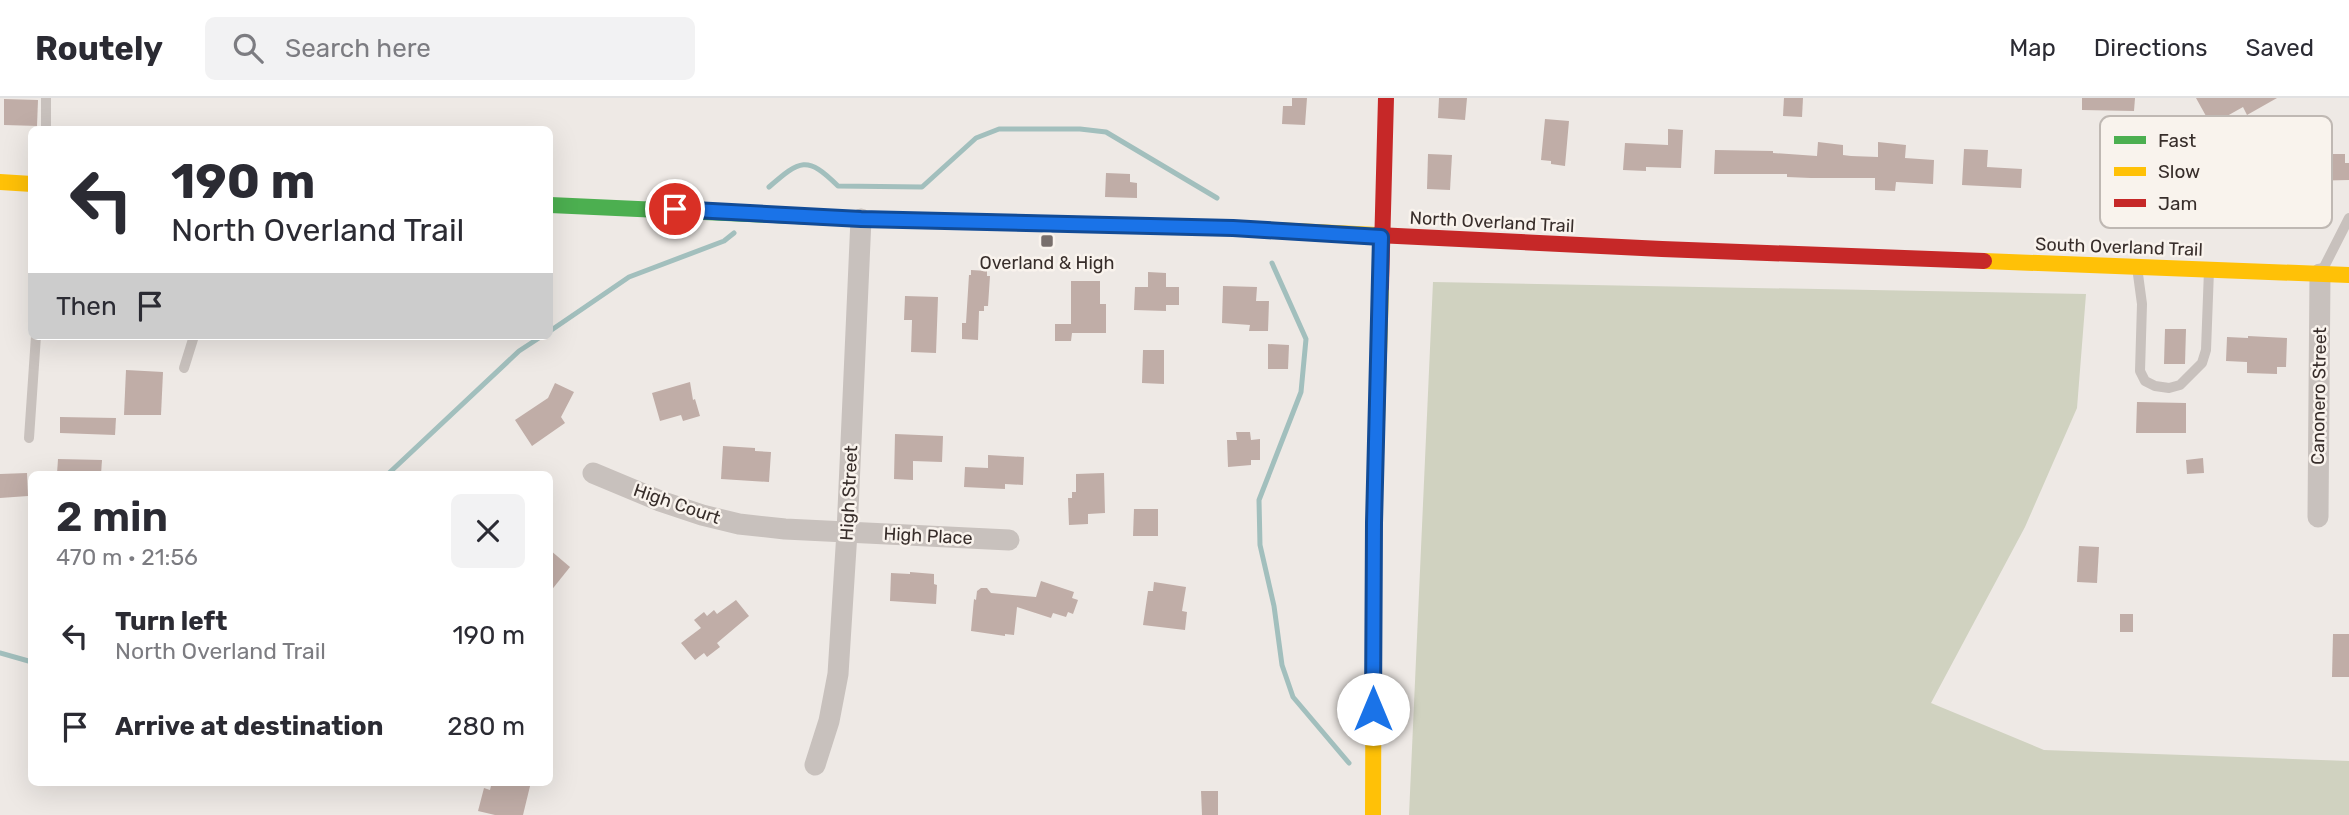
<!DOCTYPE html>
<html lang="en">
<head>
<meta charset="utf-8">
<style>
  body { margin:0; font-family:Rubik,sans-serif; background:#f2f2f3; color:#2b2b33; height:100vh; display:flex; flex-direction:column; font-size:26px; white-space:nowrap }
  * { box-sizing:border-box; margin:0 }
  p { font-size:23px; color:#7c7c81 }
  .icon { flex:none; width:38px; height:38px; fill:none; stroke:currentColor; stroke-width:2; stroke-linecap:round; stroke-linejoin:round }
  .map { position:relative; flex:1; overflow:hidden }
  .drawer { position:absolute; left:28px; top:373px; width:525px; height:315px; display:flex; flex-direction:column; background:#fff; border-radius:10px; box-shadow:0 7px 28px #0002 }
  .drawer>* { flex:none }
  .top-card { position:absolute; left:28px; top:28px; width:525px; height:214px; border-radius:10px; box-shadow:0 7px 28px #0002; background:#fff; color:#2b2b33; overflow:hidden }
  .pin { position:absolute; display:grid; place-items:center; width:60px; height:60px; color:#fff; margin:-30px; border:4px solid #fff; border-radius:50%; box-shadow:0 2px 7px #0007 }
  .me { position:absolute; width:77px; margin:-38px; rotate:0deg; stroke-linejoin:round; filter:drop-shadow(0 0 5px #0008) }
  .turn { display:flex; align-items:center; gap:24px; height:147px; padding:0 28px; font-size:32px }
  .turn .icon { width:91px; height:91px; stroke-width:2.5 }
  .turn b { display:block; font-size:49px; line-height:60px }
  .then { display:flex; align-items:center; height:66px; padding:0 28px; background:#0003; gap:14px; font-size:26px }
  .round { display:grid; place-items:center; flex:none; width:74px; height:74px; border-radius:10px; background:#f2f2f3 }
  .head { display:flex; align-items:center; justify-content:space-between; height:119px; padding:0 28px }
  h1 { font-size:42px; font-weight:600; line-height:52px }
  ul { padding:0; list-style:none }
  li { display:flex; align-items:center; gap:21px; height:91px; padding:0 28px }
  li div { flex:1 }
  li b { display:block; font-size:26px }
  li em { font-style:normal }
  header { display:flex; align-items:center; gap:42px; box-sizing:border-box; height:98px; padding:0 35px; background:#fff; border-bottom:2px solid #e1e1e2 }
  header strong { font-size:33px }
  nav { display:flex; gap:38px; margin-inline-start:auto; font-size:24px }
  .search { width:490px; height:63px; background:#f2f2f3; display:flex; align-items:center; gap:18px; box-sizing:border-box; padding:0 24px; border-radius:10px; color:#7c7c81; font-size:26px }
  .map>svg:first-child { display:block }
  .green { fill:#d0d2c0 }
  .lines { fill:none; stroke-linecap:round; stroke-linejoin:round }
  .stream { stroke:#a2bfbd; stroke-width:5 }
  .building { fill:#c0ada7 }
  .lane { stroke:#c8c1bd; stroke-width:10 }
  .street { stroke:#c8c1bd; stroke-width:21 }
  .fast { stroke:#4caf50; stroke-width:16 }
  .slow { stroke:#ffc107; stroke-width:16 }
  .jam { stroke:#c62828; stroke-width:16 }
  .route-casing { stroke:#114b97; stroke-width:18 }
  .route { stroke:#1a73e8; stroke-width:12 }
  .poi-dot { fill:#786f6c; stroke:#f9f3ed; stroke-width:2.5 }
  .labels { text-anchor:middle; stroke-width:5; stroke-linejoin:round; paint-order:stroke }
  .street-label { font-size:18px; fill:#382e2b; stroke:#f9f3ed }
  .poi-label { font-size:18px; fill:#382e2b; stroke:#f9f3ed }
  .key { fill:#f9f3ed; stroke:#bfb8b3; stroke-width:2 }
  .key-label { font-size:19px; fill:#382e2b }
</style>
</head>
<body>
<header>
<strong>Routely</strong>
<div class="search"><svg class="icon" aria-label="search" viewBox="0 0 24 24"><circle cx="10" cy="10" r="6"/><path d="M15 15l6 6"/></svg>Search here</div>
<nav><a>Map</a><a>Directions</a><a>Saved</a></nav>
</header>
<div class="map">
<svg width="2349" height="717" viewBox="0 0 2349 717">
  <rect width="100%" height="100%" fill="#eee9e5"/>
  <path class="green" d="M1433 184 2086 196 2077 310 2025 429 1931 605 2044 652 2349 663V717H1409Z"/>
  <g class="lines">
    <g class="stream">
      <path d="M769 89C800 62 807 57 838 88L922 89 976 40 999 31H1080L1106 34 1217 100"/>
      <path d="M1272 165 1306 241 1301 294 1259 402 1260 447 1274 508 1282 567 1293 599 1349 665"/>
      <path d="M550 233 629 179 724 143 734 135"/>
      <path d="M388 376 519 253 542 238"/>
      <path d="M0 555 32 564"/>
    </g>
  </g>
  <g class="building">
    <path d="M1292 0H1307L1305 27 1282 26 1283 8H1292Z"/>
    <path d="M1439 0H1467L1465 22 1438 20Z"/>
    <path d="M1784 0H1803L1802 19 1783 18Z"/>
    <path d="M2082 0H2135L2134 13 2082 12Z"/>
    <path d="M2196 0H2277L2247 17 2243 9 2211 27Z"/>
    <path d="M4 1 38 2 37 28 4 27Z"/>
    <path d="M1545 21 1569 23 1565 68 1551 66V63L1541 62Z"/>
    <path d="M1668 31 1683 32 1681 70 1646 69V73L1623 72 1625 45 1668 47Z"/>
    <path d="M1818 44 1843 47V57L1851 58 1878 59V44L1906 47 1905 60 1934 62 1933 86 1896 84 1895 93 1875 92V80H1811L1787 79V76H1714L1715 52 1773 53V55L1817 58Z"/>
    <path d="M2292 49H2322V54L2327 56H2345V65H2349V82L2305 83V62H2291Z"/>
    <path d="M1964 51 1988 52 1987 69 2022 71 2021 90 1962 87Z"/>
    <path d="M1428 56 1452 57 1450 92 1427 91Z"/>
    <path d="M1106 75 1130 76V84L1137 85V100L1105 99Z"/>
    <path d="M971 172 987 173V178H990L988 208H984V213H979L978 242 962 241V225H966L969 177H971Z"/>
    <path d="M1148 174 1166 175V189H1179V207H1166V213L1134 212 1135 189H1148Z"/>
    <path d="M1071 183H1100V206H1106V235H1072L1071 243H1055V226H1071Z"/>
    <path d="M1223 188 1257 189 1256 203H1269L1268 233H1249L1250 227 1222 225Z"/>
    <path d="M905 198 938 199 936 255 911 254 912 222H904Z"/>
    <path d="M2165 231H2186L2185 266H2164Z"/>
    <path d="M2248 238 2287 240 2286 269H2277V276L2247 275V264L2226 263 2227 239 2248 240Z"/>
    <path d="M1268 246 1289 247 1288 271H1268Z"/>
    <path d="M1143 252H1164V286L1142 285Z"/>
    <path d="M126 272 163 274 161 317H124Z"/>
    <path d="M690 284 693 302 695 301 700 318 683 323 681 317 660 323 652 295Z"/>
    <path d="M555 285 574 294 561 319 565 325 532 348 515 322 548 300Z"/>
    <path d="M2137 304 2186 305V335H2136Z"/>
    <path d="M60 319 116 320 115 337 60 335Z"/>
    <path d="M1236 334H1250L1251 342 1260 341V362H1251V367L1228 369 1227 342H1237Z"/>
    <path d="M895 336 943 338 942 364 913 363V382L894 381Z"/>
    <path d="M723 348 755 350V353L771 354 769 384 721 381Z"/>
    <path d="M988 357 1024 359 1023 387 1005 386V391L964 389 965 369 988 370Z"/>
    <path d="M2203 360 2204 375 2187 376 2186 362Z"/>
    <path d="M58 361 102 362 101 376H57Z"/>
    <path d="M27 375 28 398 0 400V376Z"/>
    <path d="M1104 375 1105 415 1088 416V426L1069 427 1068 400H1072V394H1076V376Z"/>
    <path d="M1134 411H1158V438H1133Z"/>
    <path d="M2079 448 2099 449 2097 485 2077 484Z"/>
    <path d="M550 452 570 469 550 494Z"/>
    <path d="M910 474 934 476V486L937 487 936 506 890 503 891 475 910 476Z"/>
    <path d="M1041 483 1074 494 1072 500 1078 502 1073 516 1068 514 1066 519 1053 515 1051 520 1017 509 1014 537 1005 536V538L971 533 974 501 976 502 977 493 981 490H987L991 495 1036 499Z"/>
    <path d="M1154 484 1186 489 1182 513 1187 514 1185 532 1143 527 1148 493H1153Z"/>
    <path d="M736 502 749 518 717 545 720 549 707 559 704 555 695 562 681 545 701 530 694 522 704 514 707 518 714 512 717 516Z"/>
    <rect x="2120" y="516" width="13" height="18"/>
    <path d="M2333 536H2349V579H2332Z"/>
    <path d="M492 684H531L523 717H495L478 713 484 690 490 692Z"/>
    <path d="M1201 693H1218V717H1202Z"/>
  </g>
  <g class="lines">
    <g class="lane">
      <path d="M46 32V0"/>
      <path d="M2137 169 2142 206 2140 273 2145 283 2155 288 2169 290 2180 287 2202 265 2206 252 2209 172"/>
      <path d="M2322 173 2349 120"/>
      <path d="M184 270 194 238"/>
      <path d="M29 340 36 238"/>
    </g>
    <g class="street">
      <path d="M593 375 660 403 702 417 739 426 785 431 1009 442"/>
      <path d="M2318 419 2320 176"/>
      <path d="M815 667 829 623 838 576 847 434 861 121"/>
    </g>
    <path class="fast" d="M550 107 861 121 1036 125"/>
    <g class="slow">
      <path d="M0 84 32 86"/>
      <path d="M1036 125 1233 130 1377 137"/>
      <path d="M1984 163 2349 177"/>
      <path d="M1373 717 1374 425 1381 189"/>
    </g>
    <g class="jam">
      <path d="M1377 137 1662 151 1984 163"/>
      <path d="M1381 189 1386 0"/>
    </g>
  </g>
  <g class="lines">
    <defs>
      <path id="route" d="M675 111 861 121 1233 130 1381 139 1374 425 1373 611"/>
    </defs>
    <use href="#route" class="route-casing"/>
    <use href="#route" class="route"/>
  </g>
  <rect class="poi-dot" x="1040" y="136" width="14" height="14" rx="3.5"/>
  <g class="labels">
    <g class="street-label">
      <text transform="translate(1492 124) rotate(3)" y="6">North Overland Trail</text>
      <text transform="translate(2119 149) rotate(2)" y="6">South Overland Trail</text>
      <text transform="translate(2319 298) rotate(-89)" y="6">Canonero Street</text>
      <text transform="translate(849 395) rotate(-87)" y="6">High Street</text>
      <text transform="translate(677 406) rotate(19)" y="6">High Court</text>
      <text transform="translate(928 438) rotate(3)" y="6">High Place</text>
    </g>
    <g class="poi-label">
      <text x="1047" y="171">Overland &amp; High</text>
    </g>
  </g>
  <rect x="2100" y="18" width="232" height="112" rx="10" class="key"/>
  <rect x="2114" y="38" width="32" height="8" fill="#4caf50"/>
  <rect x="2114" y="69" width="32" height="9" fill="#ffc107"/>
  <rect x="2114" y="101" width="32" height="8" fill="#c62828"/>
  <g class="key-label">
    <text x="2158" y="49">Fast</text>
    <text x="2158" y="80">Slow</text>
    <text x="2158" y="112">Jam</text>
  </g>
</svg>
<div class="pin" style="left:675px;top:111px;background:#d93025"><svg class="icon" aria-label="arrive" viewBox="0 0 24 24"><path d="M6 21V4h12l-3 4 3 4H6"/></svg></div>
<svg class="me" style="left:1373px;top:611px" viewBox="-20 -20 40 40"><circle r="19" fill="#fff"/><path d="M0-13L10 11 0 6-10 11z" fill="#1a73e8"/></svg>
<div class="top-card">
<div class="turn"><svg class="icon" aria-label="left" viewBox="0 0 24 24"><path d="M17 20v-9H6M10 6l-5 5 5 5"/></svg><div><b>190 m</b>North Overland Trail</div></div>
<div class="then">Then<svg class="icon" aria-label="arrive" viewBox="0 0 24 24"><path d="M6 21V4h12l-3 4 3 4H6"/></svg></div>
</div>
<section class="drawer">
<div class="head"><div><h1>2 min</h1><p>470 m · 21:56</p></div><a class="round"><svg class="icon" aria-label="close" viewBox="0 0 24 24"><path d="M6 6l12 12M18 6L6 18"/></svg></a></div>
<ul>
<li><svg class="icon" aria-label="left" viewBox="0 0 24 24"><path d="M17 20v-9H6M10 6l-5 5 5 5"/></svg><div><b>Turn left</b><p>North Overland Trail</p></div><em>190 m</em></li>
<li><svg class="icon" aria-label="arrive" viewBox="0 0 24 24"><path d="M6 21V4h12l-3 4 3 4H6"/></svg><div><b>Arrive at destination</b></div><em>280 m</em></li>
</ul>
</section>
</div>
</body>
</html>
